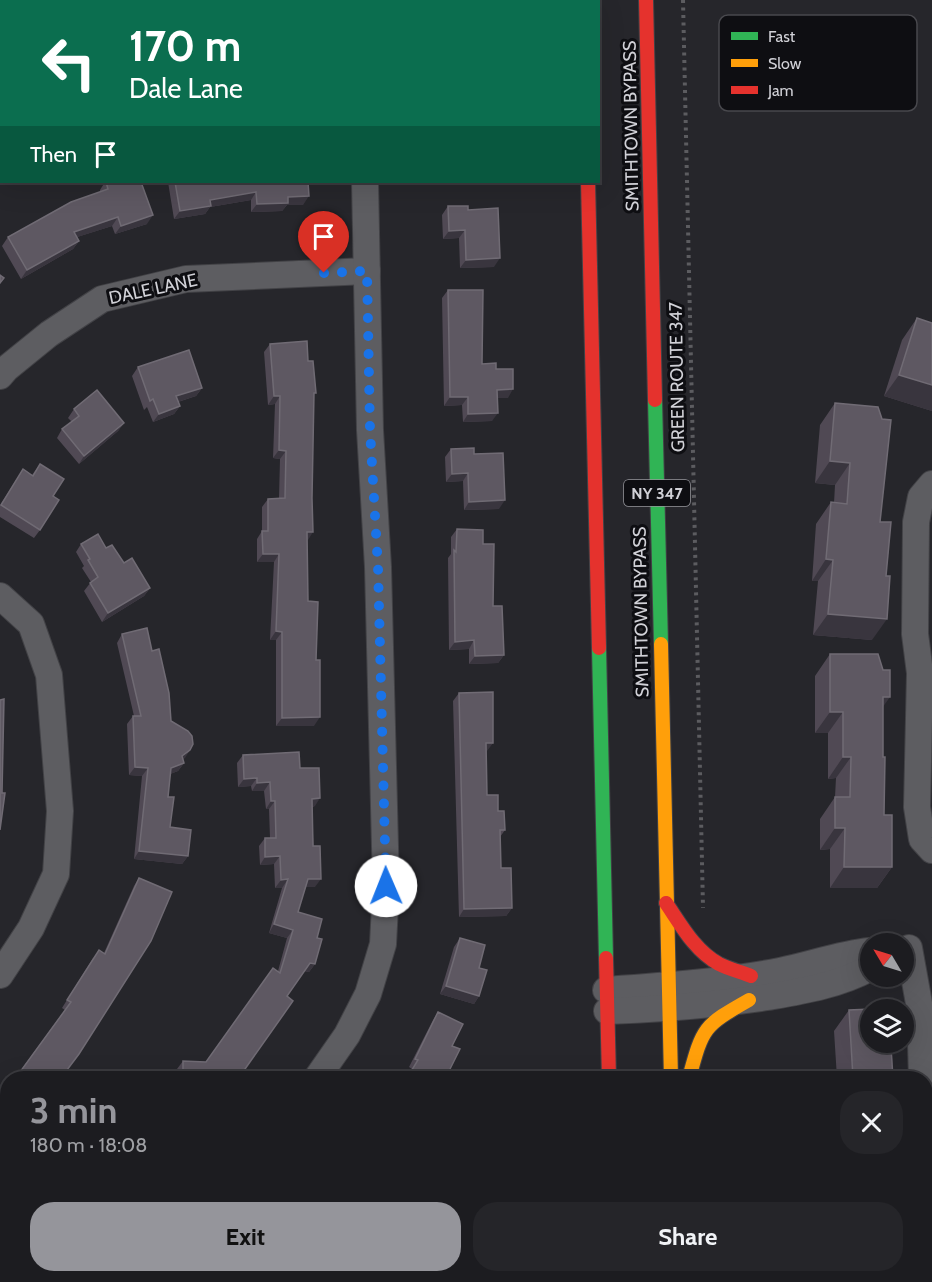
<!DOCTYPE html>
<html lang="en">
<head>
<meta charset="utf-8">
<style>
  body { margin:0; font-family:Cabin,sans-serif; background:#252529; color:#f1f3f6; height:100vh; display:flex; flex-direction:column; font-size:22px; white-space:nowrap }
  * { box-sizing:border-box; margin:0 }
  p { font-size:20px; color:#a0a1a5 }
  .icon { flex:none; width:33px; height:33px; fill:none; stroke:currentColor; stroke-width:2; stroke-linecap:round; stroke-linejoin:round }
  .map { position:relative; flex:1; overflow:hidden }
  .panel { position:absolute; left:0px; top:1071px; width:933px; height:212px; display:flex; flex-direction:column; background:#1c1c20; border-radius:24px 24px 0 0; box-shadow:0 6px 24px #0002,0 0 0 2px #3a3a3e }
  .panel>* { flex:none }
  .guide { position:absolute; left:0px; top:0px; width:600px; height:183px; box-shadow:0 6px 24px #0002,0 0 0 2px #3a3a3e; background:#0b6e4f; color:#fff; overflow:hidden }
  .needle { width:39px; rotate:308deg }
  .fabs { position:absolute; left:860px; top:933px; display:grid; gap:12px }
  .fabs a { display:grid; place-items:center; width:54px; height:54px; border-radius:50%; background:#1c1c20; box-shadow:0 6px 24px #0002,0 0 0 2px #3a3a3e; font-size:30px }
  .pin { position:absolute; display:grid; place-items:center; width:51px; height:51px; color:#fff; margin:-62px -26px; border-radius:50% 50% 50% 0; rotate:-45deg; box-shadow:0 0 6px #0007 }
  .pin .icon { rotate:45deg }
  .me { position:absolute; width:66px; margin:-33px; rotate:359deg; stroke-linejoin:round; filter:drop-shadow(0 0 4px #0008) }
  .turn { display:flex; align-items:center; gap:21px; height:126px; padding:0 30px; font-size:27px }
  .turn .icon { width:78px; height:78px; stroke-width:2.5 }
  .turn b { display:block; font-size:42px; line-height:51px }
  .then { display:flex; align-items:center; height:57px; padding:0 30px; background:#0003; gap:12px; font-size:22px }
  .round { display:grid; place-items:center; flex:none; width:63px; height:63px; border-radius:24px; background:#252529 }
  .summary { display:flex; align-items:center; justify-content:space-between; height:102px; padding:0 30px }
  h1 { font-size:36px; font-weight:800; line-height:45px; color:#95959b }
  .primary-button { display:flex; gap:12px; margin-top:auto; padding:12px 30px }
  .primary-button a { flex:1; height:69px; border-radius:24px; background:#95959b; color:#111; font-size:24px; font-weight:800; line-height:69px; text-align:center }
  .primary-button a+a { background:#252529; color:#f1f3f6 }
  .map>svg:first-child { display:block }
  .forest { fill:#744258 }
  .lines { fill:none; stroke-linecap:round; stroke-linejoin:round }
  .street-casing { stroke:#424246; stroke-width:28 }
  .fast-casing { stroke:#424246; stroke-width:16 }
  .slow-casing { stroke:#424246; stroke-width:16 }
  .jam-casing { stroke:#424246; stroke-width:16 }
  .path { stroke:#5c5c60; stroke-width:4; stroke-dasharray:3 4.5; stroke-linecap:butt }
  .street { stroke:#5d5d61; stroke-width:26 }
  .fast { stroke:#30b455; stroke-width:14 }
  .slow { stroke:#ff9f0a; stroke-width:14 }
  .jam { stroke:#e5322d; stroke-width:14 }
  .wall { fill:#504954 }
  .shaded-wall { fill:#39353e }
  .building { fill:#5e5862; stroke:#706b74; stroke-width:1.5 }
  .route { stroke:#1a73e8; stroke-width:10; stroke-dasharray:0 18 }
  .labels { text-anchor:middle; stroke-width:6; stroke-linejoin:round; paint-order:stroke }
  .shield { fill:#0e0e12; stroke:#96969c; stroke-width:1.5 }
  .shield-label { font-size:16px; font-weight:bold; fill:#d1d1d7 }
  .street-label { font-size:18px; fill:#d1d1d7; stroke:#0e0e12 }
  .key { fill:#0e0e12; stroke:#48484d; stroke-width:1.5 }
  .key-label { font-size:16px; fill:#d1d1d7 }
</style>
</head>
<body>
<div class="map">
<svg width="932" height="1282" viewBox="0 0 932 1282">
  <rect width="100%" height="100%" fill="#26262b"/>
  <path class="forest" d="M0 0H174L175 1 2 2 0 132Z"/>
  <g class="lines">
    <defs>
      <g id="street">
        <path d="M363 0V2"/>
        <path d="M0 376 6 369 49 334 102 299 186 279 367 271"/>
        <path d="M932 484 921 497 916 522 915 634 920 673 917 807 922 839 932 850"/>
        <path d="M0 596 31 624 49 675 60 811 56 874 31 928 0 975"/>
        <path d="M909 948 920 1009 922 1078"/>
        <path d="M606 990C664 986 723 982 780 971 810 965 840 954 870 951"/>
        <path d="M607 1011C661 1009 714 1005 768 997 802 991 839 985 870 968"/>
        <path d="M317 1078 347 1035 368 994 383 944 386 886 378 567 370 430 365 182"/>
        <path d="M926 1174 929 1282"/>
        <path d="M187 1282 191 1275"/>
      </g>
      <g id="fast">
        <path d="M584 0V2"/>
        <path d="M655 400 661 644"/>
        <path d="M599 648 606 958"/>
      </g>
      <g id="slow">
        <path d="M661 644 671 1078"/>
        <path d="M689 1078C703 1027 703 1026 749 1000"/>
        <path d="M614 1275V1282"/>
        <path d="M675 1275V1282"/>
      </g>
      <g id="jam">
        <path d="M646 0 655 400"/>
        <path d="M588 182 599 648"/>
        <path d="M666 903C681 925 695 951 719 964 729 969 741 972 751 976"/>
        <path d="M606 958 609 1078"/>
      </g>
    </defs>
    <use href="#street" class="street-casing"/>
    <use href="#fast" class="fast-casing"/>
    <use href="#slow" class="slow-casing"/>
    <use href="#jam" class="jam-casing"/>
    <g class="path">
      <path d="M683 0 703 908"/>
      <path d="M713 1275V1282"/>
    </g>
    <use href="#street" class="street"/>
    <use href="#fast" class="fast"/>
    <use href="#slow" class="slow"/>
    <use href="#jam" class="jam"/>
  </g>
  <g class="wall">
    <path d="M105 182 147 224 115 234 112 226 77 237 79 241 73 249 21 279 2 246 8 237 100 192V190Z"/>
    <path d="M168 182H308L303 205H287L282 211 251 212V200L210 207 205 214 174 219Z"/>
    <path d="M448 206 468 210 494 267 460 268 459 238 443 239 442 215Z"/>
    <path d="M448 290 482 364 496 369 508 398H497L492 421 463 422 462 405 444 406 442 298Z"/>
    <path d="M917 318 932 411 884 396 902 340Z"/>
    <path d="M270 344 308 361 314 395 307 540 308 601 314 726H276V640H270L274 562H257V539L262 531V507L268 499 279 498 280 459 273 458 275 404 268 405 264 352Z"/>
    <path d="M138 367 202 388 196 396 178 402 180 406 174 414 153 422 147 407 144 410 132 376Z"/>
    <path d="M835 403 880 522 872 640 813 635 818 581H812L816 524 831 502 834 503 835 485 815 483 820 425Z"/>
    <path d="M74 409 124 423 118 431 79 464 57 438 62 429 72 422 68 418Z"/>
    <path d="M451 449 474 454 499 509 464 510 463 481 446 482 445 457Z"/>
    <path d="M40 464 53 496 40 530 34 538 0 517V505L23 469 32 475Z"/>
    <path d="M457 529 483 544 493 606 504 655 498 663 469 664V649L449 650 448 558 451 554V537Z"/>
    <path d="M81 544 106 548 150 588 144 596 102 622 84 591 91 582 82 568 84 566 76 552Z"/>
    <path d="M122 634 152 651 171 721 190 750 183 759 184 763 178 771 170 774 168 797 170 827 188 856 182 864 134 859 142 776 129 775 127 724 133 716H134L117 643Z"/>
    <path d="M830 654 883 706V757L884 815 892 867 877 888H830V849L820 850V819L835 797 836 778 828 779V733H815V676Z"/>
    <path d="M459 693 493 743 486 751 487 795 498 811 505 830 500 837 501 868 512 908 506 916 459 917 453 701Z"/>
    <path d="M243 755 300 768 315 806 312 807 315 887H305L298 912 317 938 315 964 309 972 304 971 287 996 245 1069 243 1078H177V1069L183 1061 206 1062 278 971 287 938 269 933 282 888H275L274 864 260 865 259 846 265 838H270L269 809H266L264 791H252L251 786 238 787 237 763Z"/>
    <path d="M139 878 61 1078H15L65 1010 62 1008 93 958 104 953 134 886Z"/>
    <path d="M460 938 479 968V996L474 1004 440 994 454 947Z"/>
    <path d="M849 1010 896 1048 892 1054 893 1078H837L834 1031Z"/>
    <path d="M438 1012 452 1046 447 1075 445 1078H406L412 1069 409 1067 433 1020Z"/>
    <path d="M8 1111V1177L1 1173 2 1119Z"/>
    <path d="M843 1275H895V1282H844Z"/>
  </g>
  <g class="shaded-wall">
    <path d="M256 192 251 200 210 207 205 214 174 219 180 211 210 200Z"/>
    <path d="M309 196 303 205H287L282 211 251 212 257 204 288 197Z"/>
    <path d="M153 215 147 224 115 234 121 226Z"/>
    <path d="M118 217 112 226 68 240 74 232Z"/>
    <path d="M465 230 459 238 443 239 449 231Z"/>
    <path d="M79 241 73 249 21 279 27 270Z"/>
    <path d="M500 258 494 267 460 268 466 260Z"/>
    <path d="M899 375 932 385V411L884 396Z"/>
    <path d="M202 388 196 396 171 404 176 396Z"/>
    <path d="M513 389 508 398H491L497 390Z"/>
    <path d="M274 396H280L275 404 268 405Z"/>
    <path d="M450 397H468L462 405 444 406Z"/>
    <path d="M180 406 174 414 153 422 159 414Z"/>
    <path d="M498 413 492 421 463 422 468 414Z"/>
    <path d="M124 423 118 431 79 464 84 456Z"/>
    <path d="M279 450 286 451 280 459 273 458Z"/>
    <path d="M830 461 850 463 835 485 815 483Z"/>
    <path d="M468 473 463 481 446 482 452 474Z"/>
    <path d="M505 500 499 509 464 510 469 502Z"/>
    <path d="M307 532H313L308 540H301Z"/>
    <path d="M263 554H279L274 562H257Z"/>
    <path d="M826 559 833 560 818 581H812Z"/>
    <path d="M150 588 144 596 102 622 108 613Z"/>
    <path d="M828 614 887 619 872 640 813 635Z"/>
    <path d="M276 631 282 632 276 640H270Z"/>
    <path d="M474 640 469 649 449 650 455 642Z"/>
    <path d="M504 655 498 663 469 664 475 656Z"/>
    <path d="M883 697H890L875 718Z"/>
    <path d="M830 712H843L828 733H815Z"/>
    <path d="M320 717 314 726H276L282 718Z"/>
    <path d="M486 743H493L487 751H481Z"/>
    <path d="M190 750 185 758 176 764 182 756Z"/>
    <path d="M843 757H851L836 778 828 779Z"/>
    <path d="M184 763 178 771 165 776 171 768Z"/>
    <path d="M135 767 148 768 142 776 129 775Z"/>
    <path d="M257 778 251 786 238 787 244 779Z"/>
    <path d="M270 782 264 791H252L257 783Z"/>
    <path d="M320 798 315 806 306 807 312 799Z"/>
    <path d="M271 801H275L269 809H266Z"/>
    <path d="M835 828H845L830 849 820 850Z"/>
    <path d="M139 851 188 856 182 864 134 859Z"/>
    <path d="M280 856 274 864 260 865 265 857Z"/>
    <path d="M844 867H892L877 888H830Z"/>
    <path d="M288 879 282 888H275L281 880Z"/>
    <path d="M308 879H321L315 887H302Z"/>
    <path d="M512 908 506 916 459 917 464 909Z"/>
    <path d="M274 924 293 930 287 938 269 933Z"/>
    <path d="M310 963 315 964 309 972 304 971Z"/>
    <path d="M446 986 479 996 474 1004 440 994Z"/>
    <path d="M870 1278 868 1282H859L861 1279Z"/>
  </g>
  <g class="building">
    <rect x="264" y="0" width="42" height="2"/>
    <rect x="464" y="0" width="43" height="2"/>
    <path d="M106 182H141L153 215 121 226 118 217 74 232 79 241 27 270 8 237 71 202 108 189Z"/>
    <path d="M175 182H308L309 196 288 197V203L257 204 256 192 210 200 211 206 180 211Z"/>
    <path d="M448 206H468V210L498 208 500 258 466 260 465 230 449 231Z"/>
    <path d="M0 275 4 278 0 283Z"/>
    <path d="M448 290H483L482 364 496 363V369H513V389L497 390 498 413 468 414V397H450Z"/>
    <path d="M917 318 932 323V385L899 375Z"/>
    <path d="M307 341 308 361H313L316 393H314L312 498 313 532H307L308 601 318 602 316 660H320V717L282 718V632L276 631 279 554H263L262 531H268V499L285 498 286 451 279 450 280 396H274L270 344Z"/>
    <path d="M189 350 202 388 176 396 180 406 159 414 153 399 150 401 138 367Z"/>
    <path d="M97 390 124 423 84 456 62 429 79 416 74 409Z"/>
    <path d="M835 403 878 407 882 419 891 420 880 522H891L886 576H890L887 619 828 614 833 560 826 559 831 502 847 504 850 463 830 461Z"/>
    <path d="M474 448V454L503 453 505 500 469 502 468 473 452 474 451 449Z"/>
    <path d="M40 464 64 479 53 496 59 500 40 530 1 505 23 469 33 476Z"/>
    <path d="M457 529 483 530V544H494L493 606H502L504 655 475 656 474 640 455 642 454 550 456 552Z"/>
    <path d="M98 534 106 548 112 545 124 563 132 558 150 588 108 613 90 583 98 577 88 560 90 559 81 544Z"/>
    <path d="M147 628 152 651 159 649 169 693 171 721 188 731 192 736 193 744 190 750 182 756 184 763 171 768 168 797H174L170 827 191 830 188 856 139 851 148 768 135 767 133 716H141L122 634Z"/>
    <path d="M830 654H878L883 670H890V697H883V757H885L884 815H892V867H844L845 828H835V797H850L851 757H843V712H830Z"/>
    <path d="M493 692V743H486L487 795H498V811H504L505 830H500L501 868H511L512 908 464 909 459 693Z"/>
    <path d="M4 699 2 793H5L0 830V700Z"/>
    <path d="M299 752 300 768H319L320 798 312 799 313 846H320L321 879H308L298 912 322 919 317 938 322 939 315 964 310 963 287 996 293 1001 245 1069 248 1072 243 1078H181L183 1076V1061L206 1062 273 968 280 973 293 930 274 924 288 879 281 880 280 856 265 857V838H276L275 801H271L270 782 257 783V778L244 779 243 755Z"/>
    <path d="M139 878 172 892 151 941 79 1054 61 1078H20L23 1074 20 1072 71 1002 67 1000 99 950 105 954Z"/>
    <path d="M460 938 485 945 479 968 487 970 479 996 446 986Z"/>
    <path d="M895 1008V1010H870V1042H896V1048H891L893 1078H853L849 1010Z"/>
    <path d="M438 1012 463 1024 452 1046 460 1049 447 1075 440 1071 435 1078H407L418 1060 415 1059Z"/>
    <path d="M8 1111V1165L7 1164 0 1174V1117L2 1119Z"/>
    <path d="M69 1275H100L96 1282H64Z"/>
    <path d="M860 1275H895V1282H871L870 1278 861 1279Z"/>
  </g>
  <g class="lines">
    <path class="route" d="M324 273 367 271 370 430 378 567 386 886"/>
  </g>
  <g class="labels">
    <rect class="shield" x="624" y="480" width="66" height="26" rx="4.5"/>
    <g class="shield-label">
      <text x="657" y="499">NY 347</text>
    </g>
    <g class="street-label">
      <text transform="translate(631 126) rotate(-91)" y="6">SMITHTOWN BYPASS</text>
      <text transform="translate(153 289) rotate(-12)" y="6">DALE LANE</text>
      <text transform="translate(677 377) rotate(-91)" y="6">GREEN ROUTE 347</text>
      <text transform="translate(641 612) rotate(-91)" y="6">SMITHTOWN BYPASS</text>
    </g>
  </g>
  <rect x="719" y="15" width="198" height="96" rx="9" class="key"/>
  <rect x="731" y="32" width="27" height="8" fill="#30b455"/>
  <rect x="731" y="59" width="27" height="8" fill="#ff9f0a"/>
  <rect x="731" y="86" width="27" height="8" fill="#e5322d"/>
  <g class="key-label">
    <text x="768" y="42">Fast</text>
    <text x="768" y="69">Slow</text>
    <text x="768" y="96">Jam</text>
  </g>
</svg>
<div class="fabs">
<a><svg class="needle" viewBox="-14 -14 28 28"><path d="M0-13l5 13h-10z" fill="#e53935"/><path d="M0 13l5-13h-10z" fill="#a0a1a5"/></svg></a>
<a><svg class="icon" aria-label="layers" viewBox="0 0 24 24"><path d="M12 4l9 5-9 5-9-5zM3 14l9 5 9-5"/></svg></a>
</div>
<div class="pin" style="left:324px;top:273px;background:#d93025"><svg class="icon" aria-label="arrive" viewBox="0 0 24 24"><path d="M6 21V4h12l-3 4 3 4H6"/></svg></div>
<svg class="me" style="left:386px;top:886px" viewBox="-20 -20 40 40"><circle r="19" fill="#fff"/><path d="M0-13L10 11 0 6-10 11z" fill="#1a73e8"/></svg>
<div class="guide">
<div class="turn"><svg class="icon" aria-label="left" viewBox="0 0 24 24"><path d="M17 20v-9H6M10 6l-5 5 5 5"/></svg><div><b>170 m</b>Dale Lane</div></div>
<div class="then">Then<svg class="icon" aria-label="arrive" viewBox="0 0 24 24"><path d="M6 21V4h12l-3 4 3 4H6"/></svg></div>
</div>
<section class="panel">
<div class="summary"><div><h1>3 min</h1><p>180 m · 18:08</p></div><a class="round"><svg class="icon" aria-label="close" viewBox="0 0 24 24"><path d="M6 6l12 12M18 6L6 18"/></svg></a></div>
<div class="primary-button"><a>Exit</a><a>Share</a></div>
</section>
</div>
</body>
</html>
